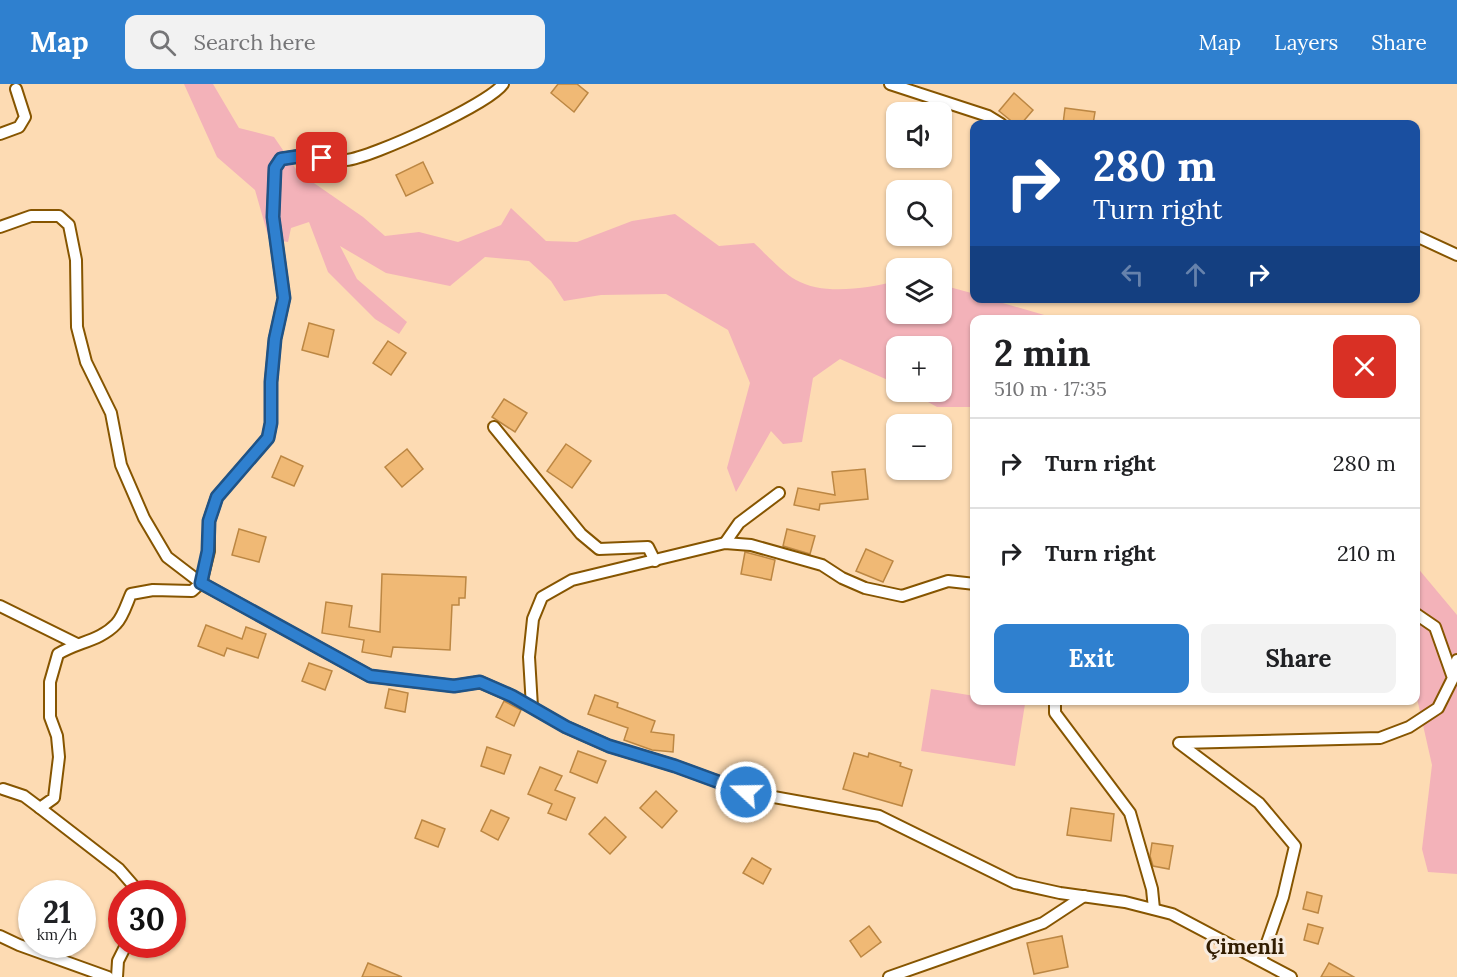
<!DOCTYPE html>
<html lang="en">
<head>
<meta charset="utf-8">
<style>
  body { margin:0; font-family:Lora,serif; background:#f2f2f2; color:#202124; height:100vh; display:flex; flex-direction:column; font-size:22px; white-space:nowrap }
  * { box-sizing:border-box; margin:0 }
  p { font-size:20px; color:#757577 }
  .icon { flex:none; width:33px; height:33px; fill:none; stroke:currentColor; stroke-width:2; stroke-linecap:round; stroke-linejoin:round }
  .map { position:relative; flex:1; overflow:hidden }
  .panel { position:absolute; left:970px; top:231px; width:450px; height:390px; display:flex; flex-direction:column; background:#fff; border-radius:12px; box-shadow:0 2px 4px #0004 }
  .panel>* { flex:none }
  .banner { position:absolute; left:970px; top:36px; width:450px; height:183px; border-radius:12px; box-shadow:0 2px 4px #0004; background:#1a4fa0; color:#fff; overflow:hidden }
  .tools { position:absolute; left:886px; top:18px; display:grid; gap:12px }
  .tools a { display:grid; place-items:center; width:66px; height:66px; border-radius:12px; background:#fff; box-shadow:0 2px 4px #0004; font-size:30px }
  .speed { position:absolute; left:18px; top:796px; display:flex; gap:12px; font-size:30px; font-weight:700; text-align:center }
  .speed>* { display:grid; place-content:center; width:78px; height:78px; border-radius:50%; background:#fff; box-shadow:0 2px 4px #0004; line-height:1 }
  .speed small { font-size:15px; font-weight:400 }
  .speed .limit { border:9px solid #d22; background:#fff; color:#111 }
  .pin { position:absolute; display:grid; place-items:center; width:51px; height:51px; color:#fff; margin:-26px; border-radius:12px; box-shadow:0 3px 9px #0006 }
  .me { position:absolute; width:66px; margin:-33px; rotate:291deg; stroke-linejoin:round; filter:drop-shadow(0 0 4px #0008) }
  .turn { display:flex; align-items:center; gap:21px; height:126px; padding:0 24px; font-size:27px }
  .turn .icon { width:78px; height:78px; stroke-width:2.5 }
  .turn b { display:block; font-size:42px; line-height:51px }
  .lanes { display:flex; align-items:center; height:57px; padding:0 24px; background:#0003; justify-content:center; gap:30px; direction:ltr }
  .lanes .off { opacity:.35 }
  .round { display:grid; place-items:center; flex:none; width:63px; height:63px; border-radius:12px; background:#f2f2f2 }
  .summary { display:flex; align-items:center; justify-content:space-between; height:102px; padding:0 24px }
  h1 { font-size:36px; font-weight:700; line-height:45px }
  .action { display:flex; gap:12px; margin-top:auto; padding:12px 24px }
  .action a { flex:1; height:69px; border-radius:12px; background:#2f80cf; color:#fff; font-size:24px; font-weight:700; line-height:69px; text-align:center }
  .action a+a { background:#f2f2f2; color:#202124 }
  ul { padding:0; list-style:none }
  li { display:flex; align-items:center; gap:18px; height:90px; padding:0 24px; border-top:2px solid #e0e0e0 }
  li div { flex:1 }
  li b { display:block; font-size:22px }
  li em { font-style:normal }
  header { display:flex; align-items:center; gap:36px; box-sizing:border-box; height:84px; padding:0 30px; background:#2f80cf; color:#fff }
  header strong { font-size:28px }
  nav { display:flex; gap:33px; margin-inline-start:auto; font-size:21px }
  .search { width:420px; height:54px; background:#f2f2f2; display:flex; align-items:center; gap:15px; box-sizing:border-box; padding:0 21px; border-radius:12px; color:#757577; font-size:22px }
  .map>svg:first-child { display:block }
  .green { fill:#f3b2b9 }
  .building { fill:#f0b975; stroke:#bc8743; stroke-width:1.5 }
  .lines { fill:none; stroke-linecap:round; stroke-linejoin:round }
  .minor-casing { stroke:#865500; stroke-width:14 }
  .minor { stroke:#fff; stroke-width:10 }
  .route-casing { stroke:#1f5387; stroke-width:15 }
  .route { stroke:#2f80cf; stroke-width:10 }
  .labels { text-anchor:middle; stroke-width:6; stroke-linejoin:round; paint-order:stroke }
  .quarter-label { font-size:21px; font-weight:bold; fill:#321d01; stroke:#f8ecdf }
</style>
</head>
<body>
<header>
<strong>Map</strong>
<div class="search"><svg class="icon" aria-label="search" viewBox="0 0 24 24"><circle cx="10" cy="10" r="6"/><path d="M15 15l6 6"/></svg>Search here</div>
<nav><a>Map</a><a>Layers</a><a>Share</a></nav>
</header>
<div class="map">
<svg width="1457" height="893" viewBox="0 0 1457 893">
  <rect width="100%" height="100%" fill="#fddbb3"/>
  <g class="green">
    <path d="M184 0H213L239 44 274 53 298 88 363 133 385 152 419 148 458 158 501 141 511 124 546 157 577 158 632 137 675 130 719 162 754 159C766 170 782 188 796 196 824 212 868 204 897 197V230H942V201L975 210V214L989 215 1058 235 975 236V323H937L910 308H942V262H897V300L840 275 813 294 802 358 783 360 771 347 736 408 727 384 750 299 728 246 666 210 601 211 564 217 551 197 529 177 485 173 450 202 386 189 340 162 357 195 407 238 399 250 375 235 328 188 309 138 291 144 288 158 269 155 255 106 217 73Z"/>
    <path d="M1416 482 1457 531V790L1428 788 1422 765 1432 681 1416 610Z"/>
    <path d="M931 605 975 612V616L1003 617 1025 620 1015 682 921 667Z"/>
  </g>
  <g class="building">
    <path d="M558 0H577L588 9 574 28 551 9Z"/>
    <path d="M1014 9 1033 26 1021 40H1015L999 27Z"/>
    <path d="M1065 24 1095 28 1093 40H1063Z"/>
    <path d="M423 78 433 99 406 112 396 91Z"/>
    <path d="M309 239 334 246 328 273 302 266Z"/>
    <path d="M388 257 406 269 391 291 373 279Z"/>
    <path d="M504 315 527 329 515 348 492 333Z"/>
    <path d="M566 360 591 377 572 404 547 387Z"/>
    <path d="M407 365 423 385 402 403 385 383Z"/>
    <path d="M281 372 303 382 294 402 272 393Z"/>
    <path d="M865 385 868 415 820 420 819 426 794 421 798 404 835 411 832 388Z"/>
    <path d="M239 445 266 453 259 478 232 471Z"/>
    <path d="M787 445 815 452 810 470 783 462Z"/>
    <path d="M866 465 893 477 883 498 856 487Z"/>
    <path d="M745 468 775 476 771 496 741 490Z"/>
    <path d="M382 490 466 493 465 514H459V521H452L450 566 393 563 391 573 362 568 364 556 322 549 326 518 352 522 349 543 380 548Z"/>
    <path d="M206 541 242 555 246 543 266 550 258 574 227 564 224 572 198 562Z"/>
    <path d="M309 579 332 587 325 606 302 597Z"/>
    <path d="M389 605 408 609 405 628 385 624Z"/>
    <path d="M595 611 618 619 617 623 655 637 651 648 674 651 673 668 652 666 624 656 628 644 588 630Z"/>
    <path d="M504 617 521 626 514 642 496 633Z"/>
    <path d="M487 663 511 671 504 690 481 682Z"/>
    <path d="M578 667 606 677 597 699 570 688Z"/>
    <path d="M854 669 868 673 869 669 901 679 900 682 912 686 902 722 843 705Z"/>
    <path d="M540 683 562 692 555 706 575 714 566 736 548 729 552 720 528 710Z"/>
    <path d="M656 707 677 727 662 744 640 724Z"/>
    <path d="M1071 724 1114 730 1111 757 1067 751Z"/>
    <path d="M491 726 509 734 498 756 481 747Z"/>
    <path d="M605 733 626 753 610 770 589 750Z"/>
    <path d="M422 736 445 745 438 763 415 754Z"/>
    <path d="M1152 759 1173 762 1169 785 1153 782 1150 772Z"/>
    <path d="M752 774 771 785 763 800 743 789Z"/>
    <path d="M1307 808 1322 812 1318 829 1303 825Z"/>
    <path d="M1308 840 1323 844 1318 860 1304 856Z"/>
    <path d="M869 842 881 858 861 873 850 857Z"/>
    <path d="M1062 852 1068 883 1034 890 1027 859Z"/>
    <path d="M368 879 402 893H362Z"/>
    <path d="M1329 879 1354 893H1321Z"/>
  </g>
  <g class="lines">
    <defs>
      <g id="minor">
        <path d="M890 0 988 32 1001 40"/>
        <path d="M0 50 19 43 25 33 16 5"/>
        <path d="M0 143 31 132H59L69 141 76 176 77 243 86 278 111 329 121 381 144 434 167 473 201 499 370 592 454 602 480 598 512 612 566 643 609 662 675 682 746 708 879 732 1015 799 1060 809 1125 818 1172 830 1291 893"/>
        <path d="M1416 152 1457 171"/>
        <path d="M494 343 581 450 599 465 648 463 655 477"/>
        <path d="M725 459 739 439 779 409"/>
        <path d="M0 522 77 560"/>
        <path d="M1453 593 1457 576"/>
        <path d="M1055 616V629L1130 729 1152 805 1154 825"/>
        <path d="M532 623 529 573 533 535 542 513 572 496 725 459 751 461 822 481 842 494 865 504 902 512 948 497 975 500"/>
        <path d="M3 705 24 712 40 724 54 714 59 673 57 652 50 633V598L58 570C77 558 100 557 116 540 123 533 127 519 131 510L153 506 192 507 201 499 209 467V437L217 413 268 354 271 339V298L275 255 284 214 273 133 275 84 281 75C287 74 294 73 300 72 315 72 331 77 346 76 371 74 489 20 503 0"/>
        <path d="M40 724 119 785 139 808 138 810"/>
        <path d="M0 852 19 861 108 893"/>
        <path d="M1261 876 1283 813 1295 762 1259 719 1179 659 1380 654 1409 643 1438 624 1453 594 1435 543 1416 530"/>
        <path d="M117 893 118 877 126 861"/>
        <path d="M889 893 1043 839 1084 812"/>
      </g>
    </defs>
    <use href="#minor" class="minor-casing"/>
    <use href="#minor" class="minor"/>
  </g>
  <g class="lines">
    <defs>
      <path id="route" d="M322 74 301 72 281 75 275 84 273 133 284 214 275 255 271 298V339L268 354 217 413 209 437 208 467 201 499 370 592 454 602 480 598 512 612 566 643 609 662 675 682 746 708"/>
    </defs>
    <use href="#route" class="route-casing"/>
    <use href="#route" class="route"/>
  </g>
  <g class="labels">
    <g class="quarter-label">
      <text x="1245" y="870">Çimenli</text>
    </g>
  </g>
</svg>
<div class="tools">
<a><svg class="icon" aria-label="sound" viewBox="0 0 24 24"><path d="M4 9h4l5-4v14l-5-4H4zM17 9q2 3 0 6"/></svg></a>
<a><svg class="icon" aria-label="search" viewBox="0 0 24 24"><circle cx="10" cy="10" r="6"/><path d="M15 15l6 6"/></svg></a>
<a><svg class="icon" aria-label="layers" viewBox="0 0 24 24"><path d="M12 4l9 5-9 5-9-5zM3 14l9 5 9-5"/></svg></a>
<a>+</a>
<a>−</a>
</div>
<div class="speed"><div>21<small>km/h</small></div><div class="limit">30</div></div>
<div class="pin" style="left:322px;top:74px;background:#d93025"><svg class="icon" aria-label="arrive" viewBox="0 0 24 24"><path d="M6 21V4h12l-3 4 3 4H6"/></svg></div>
<svg class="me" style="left:746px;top:708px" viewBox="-20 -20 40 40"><circle r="17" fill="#2f80cf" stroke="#fff" stroke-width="3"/><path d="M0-11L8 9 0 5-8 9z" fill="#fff"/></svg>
<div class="banner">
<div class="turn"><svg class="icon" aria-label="right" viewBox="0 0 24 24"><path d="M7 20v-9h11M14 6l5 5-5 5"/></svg><div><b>280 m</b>Turn right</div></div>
<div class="lanes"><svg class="icon off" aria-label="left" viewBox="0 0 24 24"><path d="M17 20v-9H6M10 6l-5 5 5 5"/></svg><svg class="icon off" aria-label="ahead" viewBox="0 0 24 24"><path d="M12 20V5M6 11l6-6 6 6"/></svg><svg class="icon" aria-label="right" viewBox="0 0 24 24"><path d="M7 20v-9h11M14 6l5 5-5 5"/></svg></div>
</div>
<section class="panel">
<div class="summary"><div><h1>2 min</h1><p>510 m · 17:35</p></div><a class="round" style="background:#d93025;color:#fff"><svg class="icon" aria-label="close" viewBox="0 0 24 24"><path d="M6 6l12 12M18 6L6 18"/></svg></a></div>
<ul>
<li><svg class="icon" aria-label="right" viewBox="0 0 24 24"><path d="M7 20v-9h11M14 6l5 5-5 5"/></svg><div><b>Turn right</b></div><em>280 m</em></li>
<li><svg class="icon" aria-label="right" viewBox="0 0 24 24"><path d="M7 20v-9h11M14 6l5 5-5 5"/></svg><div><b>Turn right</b></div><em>210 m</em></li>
</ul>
<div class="action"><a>Exit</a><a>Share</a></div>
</section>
</div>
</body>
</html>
